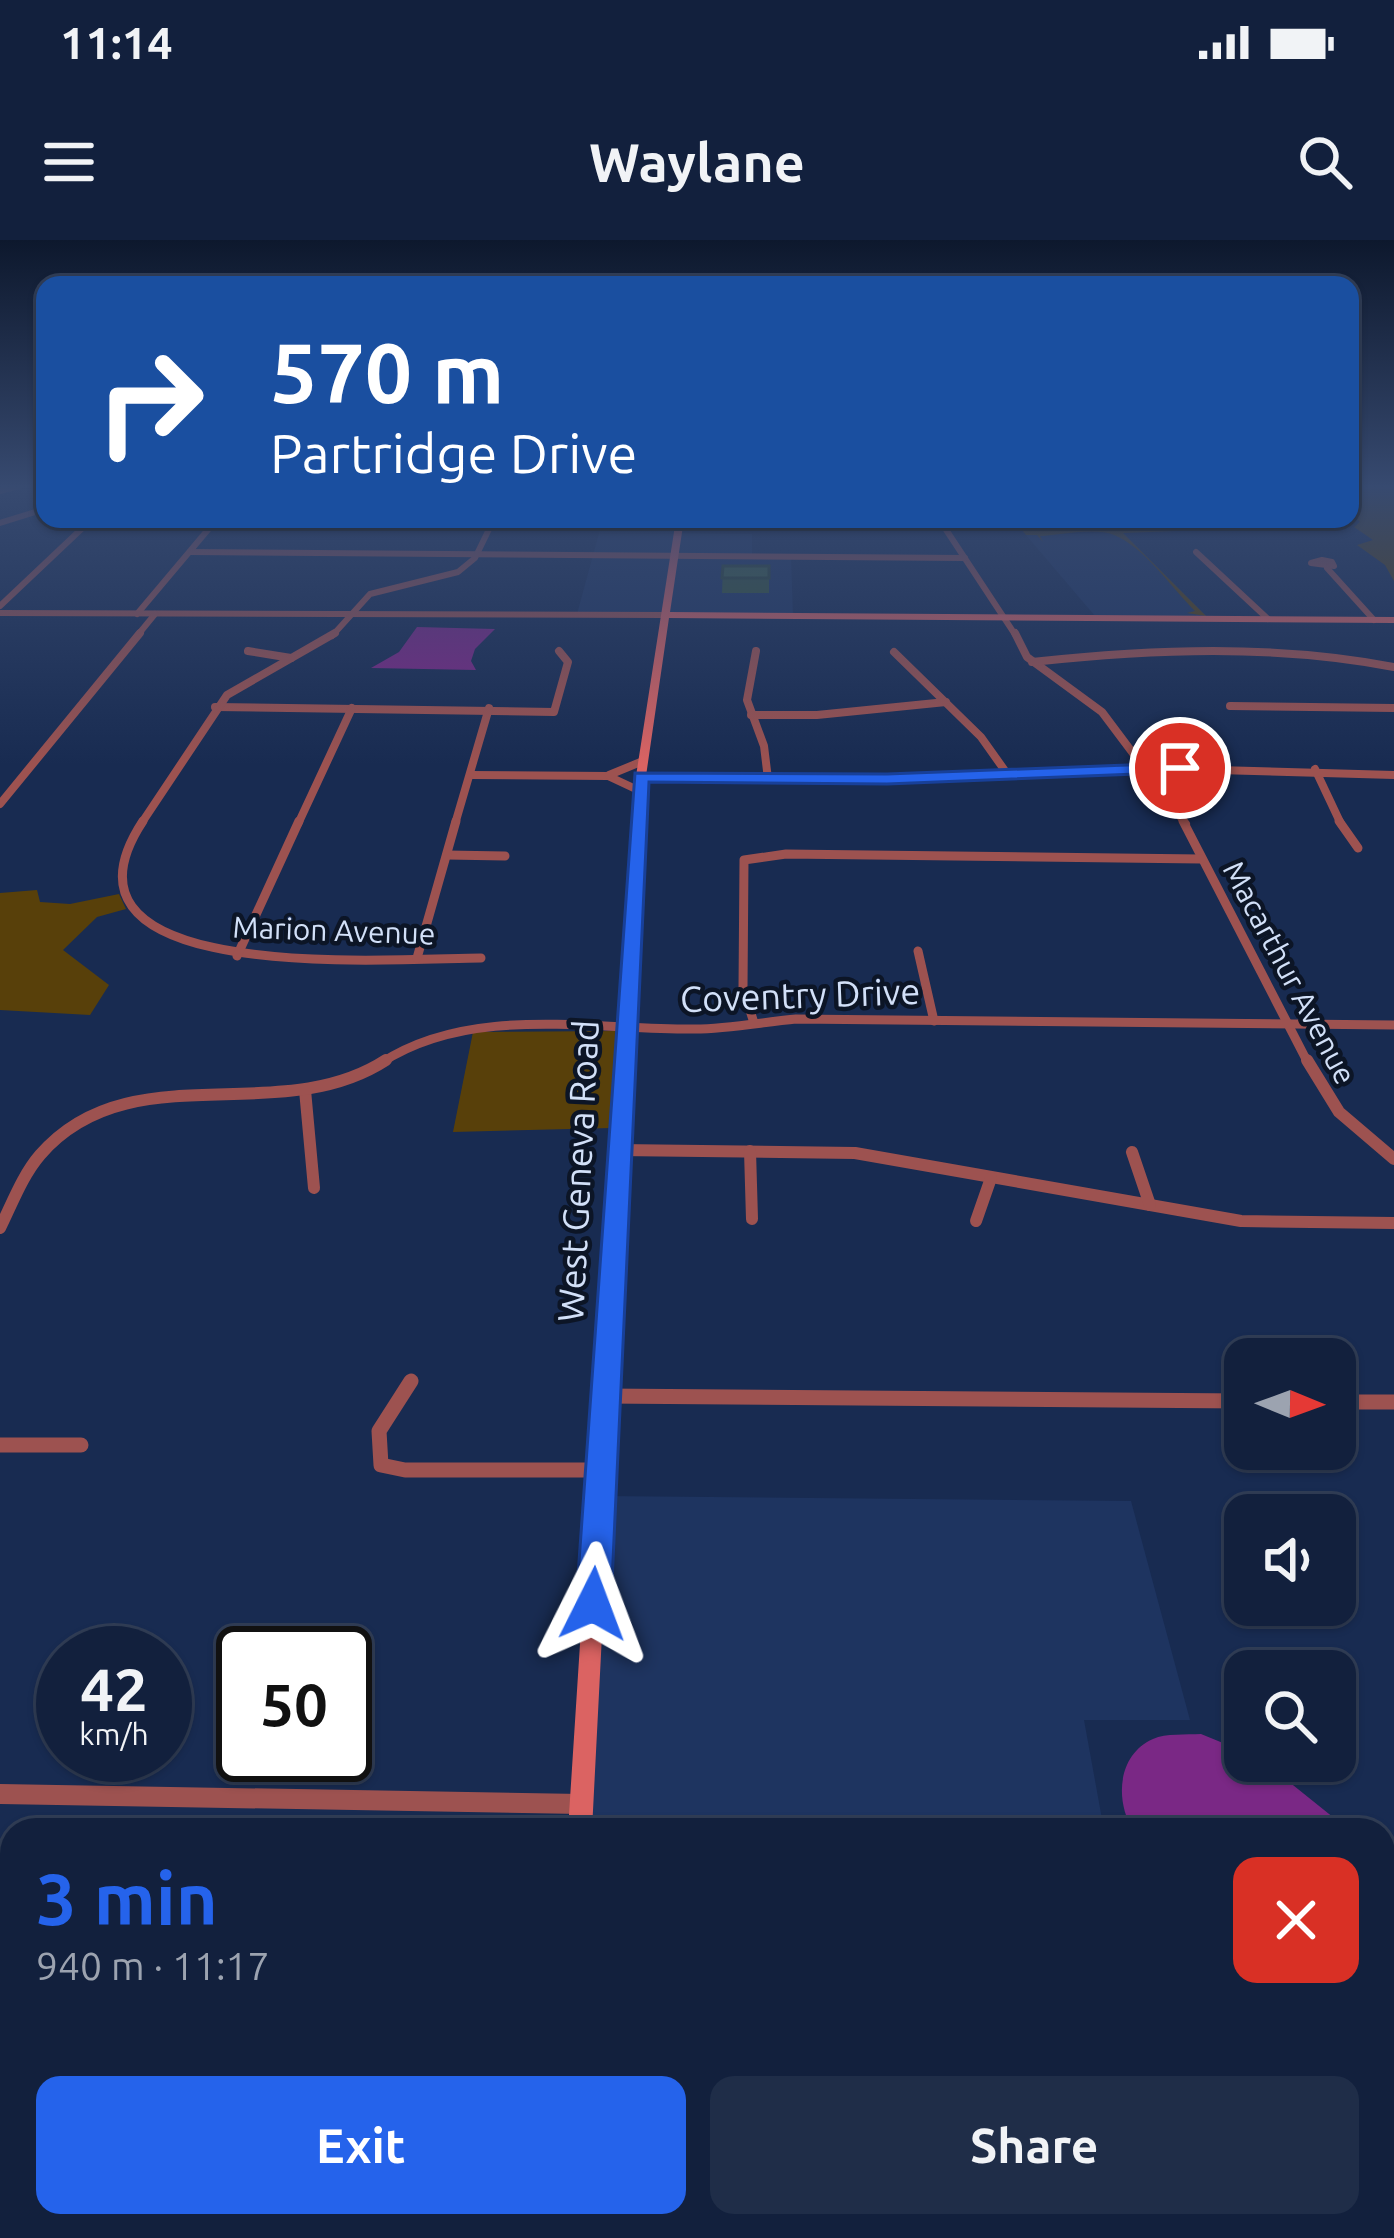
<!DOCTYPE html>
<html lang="en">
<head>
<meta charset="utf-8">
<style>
  body { margin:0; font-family:Ubuntu,sans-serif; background:#1f2d48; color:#f1f3f6; height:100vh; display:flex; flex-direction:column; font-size:45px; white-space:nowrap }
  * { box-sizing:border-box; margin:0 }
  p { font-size:39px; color:#9ca3b0 }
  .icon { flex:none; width:66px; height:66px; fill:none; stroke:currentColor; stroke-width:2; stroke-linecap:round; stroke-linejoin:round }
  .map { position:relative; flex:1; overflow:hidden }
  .details { position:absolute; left:0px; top:1578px; width:1395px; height:420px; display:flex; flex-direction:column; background:#12203d; border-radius:36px 36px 0 0; box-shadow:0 3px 9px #0004,0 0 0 3px #313e57 }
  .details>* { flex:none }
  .guide { position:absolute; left:36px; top:36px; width:1323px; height:252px; border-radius:24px; box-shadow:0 3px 9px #0004,0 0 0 3px #313e57; background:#1a4fa0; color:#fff; overflow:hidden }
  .needle { width:78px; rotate:91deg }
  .tools { position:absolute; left:1224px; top:1098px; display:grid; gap:24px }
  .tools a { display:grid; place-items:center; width:132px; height:132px; border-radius:24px; background:#12203d; box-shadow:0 3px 9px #0004,0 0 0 3px #313e57; font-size:60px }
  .speed { position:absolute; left:36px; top:1386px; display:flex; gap:24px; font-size:60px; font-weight:700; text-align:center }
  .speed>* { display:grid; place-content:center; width:156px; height:156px; border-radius:50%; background:#12203d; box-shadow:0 3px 9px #0004,0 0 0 3px #313e57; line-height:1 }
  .speed small { font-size:30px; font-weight:400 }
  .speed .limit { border:6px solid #111; border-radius:18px; background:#fff; color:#111 }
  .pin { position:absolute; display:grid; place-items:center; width:102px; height:102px; color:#fff; margin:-51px; border:6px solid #fff; border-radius:50%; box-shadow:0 3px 12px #0007 }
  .me { position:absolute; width:132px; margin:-66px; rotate:3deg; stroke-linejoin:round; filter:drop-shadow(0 0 9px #0008) }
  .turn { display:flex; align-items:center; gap:42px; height:252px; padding:0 36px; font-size:54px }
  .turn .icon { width:156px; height:156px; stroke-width:2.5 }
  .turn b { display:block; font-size:84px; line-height:102px }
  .round { display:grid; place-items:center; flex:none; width:126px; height:126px; border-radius:24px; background:#1f2d48 }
  .summary { display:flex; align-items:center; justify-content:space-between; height:204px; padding:0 36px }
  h1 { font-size:72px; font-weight:700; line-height:90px; color:#2563eb }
  .primary-button { display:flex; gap:24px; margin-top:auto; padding:24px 36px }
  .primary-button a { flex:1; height:138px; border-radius:24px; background:#2563eb; color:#fff; font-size:48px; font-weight:700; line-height:138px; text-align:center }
  .primary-button a+a { background:#1f2d48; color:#f1f3f6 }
  .status { display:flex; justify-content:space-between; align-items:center; height:84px; padding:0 60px; background:#12203d; direction:ltr }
  .status svg { height:33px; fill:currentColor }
  header { display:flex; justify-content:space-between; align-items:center; height:156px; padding:0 36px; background:#12203d; font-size:54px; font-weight:700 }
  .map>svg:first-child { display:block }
  .built { fill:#1e3460 }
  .green { fill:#58400a }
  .water { fill:#7a2885 }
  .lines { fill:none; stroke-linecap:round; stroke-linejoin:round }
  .street-far5 { stroke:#9d5250; stroke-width:6 }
  .street-far4 { stroke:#9d5250; stroke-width:8 }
  .street-far3 { stroke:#9d5250; stroke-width:9 }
  .street-far2 { stroke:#9d5250; stroke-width:12 }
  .street-far1 { stroke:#9d5250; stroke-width:15 }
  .street { stroke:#9d5250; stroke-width:20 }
  .secondary { fill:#db6362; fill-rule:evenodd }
  .wall { fill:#375534 }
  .building { fill:#40633d; stroke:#2d452b; stroke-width:3 }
  .route { fill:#2563eb; stroke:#184099; stroke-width:3 }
  .labels { text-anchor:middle; stroke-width:9; stroke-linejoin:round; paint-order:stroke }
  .far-street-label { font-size:30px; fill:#d2e0f8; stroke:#0c1526 }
  .street-label { font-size:36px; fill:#d2e0f8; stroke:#0c1526 }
</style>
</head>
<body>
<div class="status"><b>11:14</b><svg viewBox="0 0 49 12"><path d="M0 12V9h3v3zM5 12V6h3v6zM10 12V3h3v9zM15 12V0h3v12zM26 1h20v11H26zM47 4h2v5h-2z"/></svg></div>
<header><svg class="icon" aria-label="menu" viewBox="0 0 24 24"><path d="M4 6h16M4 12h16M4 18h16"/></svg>Waylane<svg class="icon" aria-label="search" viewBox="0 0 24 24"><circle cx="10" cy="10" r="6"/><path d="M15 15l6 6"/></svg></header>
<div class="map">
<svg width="1394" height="1998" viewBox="0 0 1394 1998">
  <rect width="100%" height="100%" fill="#182b51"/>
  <g class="built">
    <path d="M601 286 676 287 663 375 577 374Z"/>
    <path d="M1122 292 1207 377 1095 376 1026 295Z"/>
    <path d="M680 293 752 294V315L791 316 793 376 668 374Z"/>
    <path d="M602 1256 1131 1261 1190 1480H1084L1104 1590H584Z"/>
    <path d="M563 1986H1182L1185 1998H562Z"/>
  </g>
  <g class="green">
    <path d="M1350 246H1394V341L1385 325 1357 305 1373 300 1354 287 1360 282 1350 273Z"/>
    <path d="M1013 279H1216L1228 289 1123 293 1206 376 1187 373 1195 371C1172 348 1143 306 1114 295 1095 287 1061 295 1040 296L1043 302 1037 295H1026Z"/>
    <path d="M37 650 40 662 70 664 119 654 126 669 97 677 63 710 109 745 90 775 0 770V653Z"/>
    <path d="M617 791 611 888 453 892 473 792Z"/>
  </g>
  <g class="water">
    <path d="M417 387 495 389 475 409 471 421 476 430 371 428 399 412Z"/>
    <path d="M1201 1494 1245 1512V1521H1263L1349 1590H1133C1115 1561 1117 1515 1153 1499 1166 1493 1186 1495 1201 1494Z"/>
  </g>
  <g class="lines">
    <g class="street-far5">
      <path d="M0 251 19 246"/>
      <path d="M939 279 1016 396"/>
      <path d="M1277 280 1285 285 1262 283Z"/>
      <path d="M0 283 45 269"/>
      <path d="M1285 284 1306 279"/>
      <path d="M190 312 965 318"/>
      <path d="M1196 312 1268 379"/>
      <path d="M1322 320 1332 322 1334 326 1311 323Z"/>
      <path d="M1327 328 1374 380"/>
      <path d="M0 366 92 279"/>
      <path d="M0 373 665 375"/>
      <path d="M137 374 217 279"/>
      <path d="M137 396 155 374"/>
      <path d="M332 396 370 354 458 332 475 318 494 279"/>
    </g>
    <g class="street-far4">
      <path d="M1015 393 1027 417 1102 472 1186 584"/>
      <path d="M248 411 291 418"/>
      <path d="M756 411 747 460 764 506 768 539"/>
      <path d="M894 412 981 497 1008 535"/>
      <path d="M1032 422C1152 409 1275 404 1394 427"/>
      <path d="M1230 466 1394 468"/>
      <path d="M215 467 554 472 568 422 559 411"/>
      <path d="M751 475H817L946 462"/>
      <path d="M1315 529 1341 584"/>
      <path d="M470 535 608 536 640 551"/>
      <path d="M609 535 643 521"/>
      <path d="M641 536 887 539 1144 528 1394 535"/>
      <path d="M0 564 140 393"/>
      <path d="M141 584 227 455 335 393"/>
      <path d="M298 584 352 468"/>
      <path d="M455 584 489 468"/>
    </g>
    <g class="street-far3">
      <path d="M143 581C32 749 402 718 481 718"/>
      <path d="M1183 581 1308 823"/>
      <path d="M1339 581 1358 608"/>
      <path d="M447 615 505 616"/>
      <path d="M918 711 934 781"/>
      <path d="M237 716 299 581"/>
      <path d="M417 718 456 581"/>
      <path d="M754 783 743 748 744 620 786 614 1201 619"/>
      <path d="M381 823C471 764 593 790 695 789 729 789 763 782 796 779L1394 785"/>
    </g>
    <g class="street-far2">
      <path d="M1307 820 1339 872 1394 919"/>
      <path d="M305 850 314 948"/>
      <path d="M618 910 855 913 1241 981 1394 983"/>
      <path d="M750 911 752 979"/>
      <path d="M1132 912 1150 965"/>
      <path d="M976 981 991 938"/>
      <path d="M0 988C12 964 22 936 40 915 130 811 279 890 386 820"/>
    </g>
    <g class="street-far1">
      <path d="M411 1141 379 1191 381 1225 405 1230H600"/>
      <path d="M604 1156 1245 1161"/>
      <path d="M1335 1162H1394"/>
      <path d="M0 1205H81"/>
    </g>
    <g class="street">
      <path d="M0 1554 581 1564"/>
      <path d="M0 1989 557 1994"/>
    </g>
    <g class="secondary">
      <path d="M676 279H684L670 372 1394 377V383L669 378 646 536 592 1590H568L636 536Z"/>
      <path d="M545 1986H573L574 1998H544Z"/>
    </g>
  </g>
  <path class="wall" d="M723 326H769V353H722Z"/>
  <path class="building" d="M723 326H769V338H722Z"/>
  <linearGradient id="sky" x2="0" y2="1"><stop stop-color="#0d182d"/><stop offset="0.47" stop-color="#374a70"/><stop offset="1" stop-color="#374a70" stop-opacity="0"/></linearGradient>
  <rect width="1394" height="525" fill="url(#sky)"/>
  <path class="route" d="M1180 523 1187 524V532L887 544 649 542 611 1364 605 1375 593 1380 581 1375 576 1364 635 533 887 534Z"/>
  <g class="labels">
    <g class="far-street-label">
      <text transform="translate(334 691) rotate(2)" y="10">Marion Avenue</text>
      <text transform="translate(1289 733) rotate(62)" y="10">Macarthur Avenue</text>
    </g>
    <g class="street-label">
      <text transform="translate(800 755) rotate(-2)" y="13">Coventry Drive</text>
      <text transform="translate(578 931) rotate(-87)" y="13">West Geneva Road</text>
    </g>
  </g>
</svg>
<div class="tools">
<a><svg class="needle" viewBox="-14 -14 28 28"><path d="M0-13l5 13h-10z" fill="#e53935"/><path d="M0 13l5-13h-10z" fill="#9ca3b0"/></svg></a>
<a><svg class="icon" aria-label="sound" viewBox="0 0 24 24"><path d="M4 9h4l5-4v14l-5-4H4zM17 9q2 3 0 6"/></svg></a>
<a><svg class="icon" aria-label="search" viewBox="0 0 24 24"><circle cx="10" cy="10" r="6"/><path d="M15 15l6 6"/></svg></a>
</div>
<div class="speed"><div>42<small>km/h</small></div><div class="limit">50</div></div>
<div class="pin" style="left:1180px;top:528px;background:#d93025"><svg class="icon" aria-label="arrive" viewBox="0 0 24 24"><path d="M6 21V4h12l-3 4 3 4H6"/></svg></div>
<svg class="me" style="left:593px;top:1364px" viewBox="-20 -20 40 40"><path d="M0-17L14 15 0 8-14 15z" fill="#2563eb" stroke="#fff" stroke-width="4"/></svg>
<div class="guide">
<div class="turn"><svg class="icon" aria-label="right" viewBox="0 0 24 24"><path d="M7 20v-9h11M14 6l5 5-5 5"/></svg><div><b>570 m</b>Partridge Drive</div></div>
</div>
<section class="details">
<div class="summary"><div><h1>3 min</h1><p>940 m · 11:17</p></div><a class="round" style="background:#d93025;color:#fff"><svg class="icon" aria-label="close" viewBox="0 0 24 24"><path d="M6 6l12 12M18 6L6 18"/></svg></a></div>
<div class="primary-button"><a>Exit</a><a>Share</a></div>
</section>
</div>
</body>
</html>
